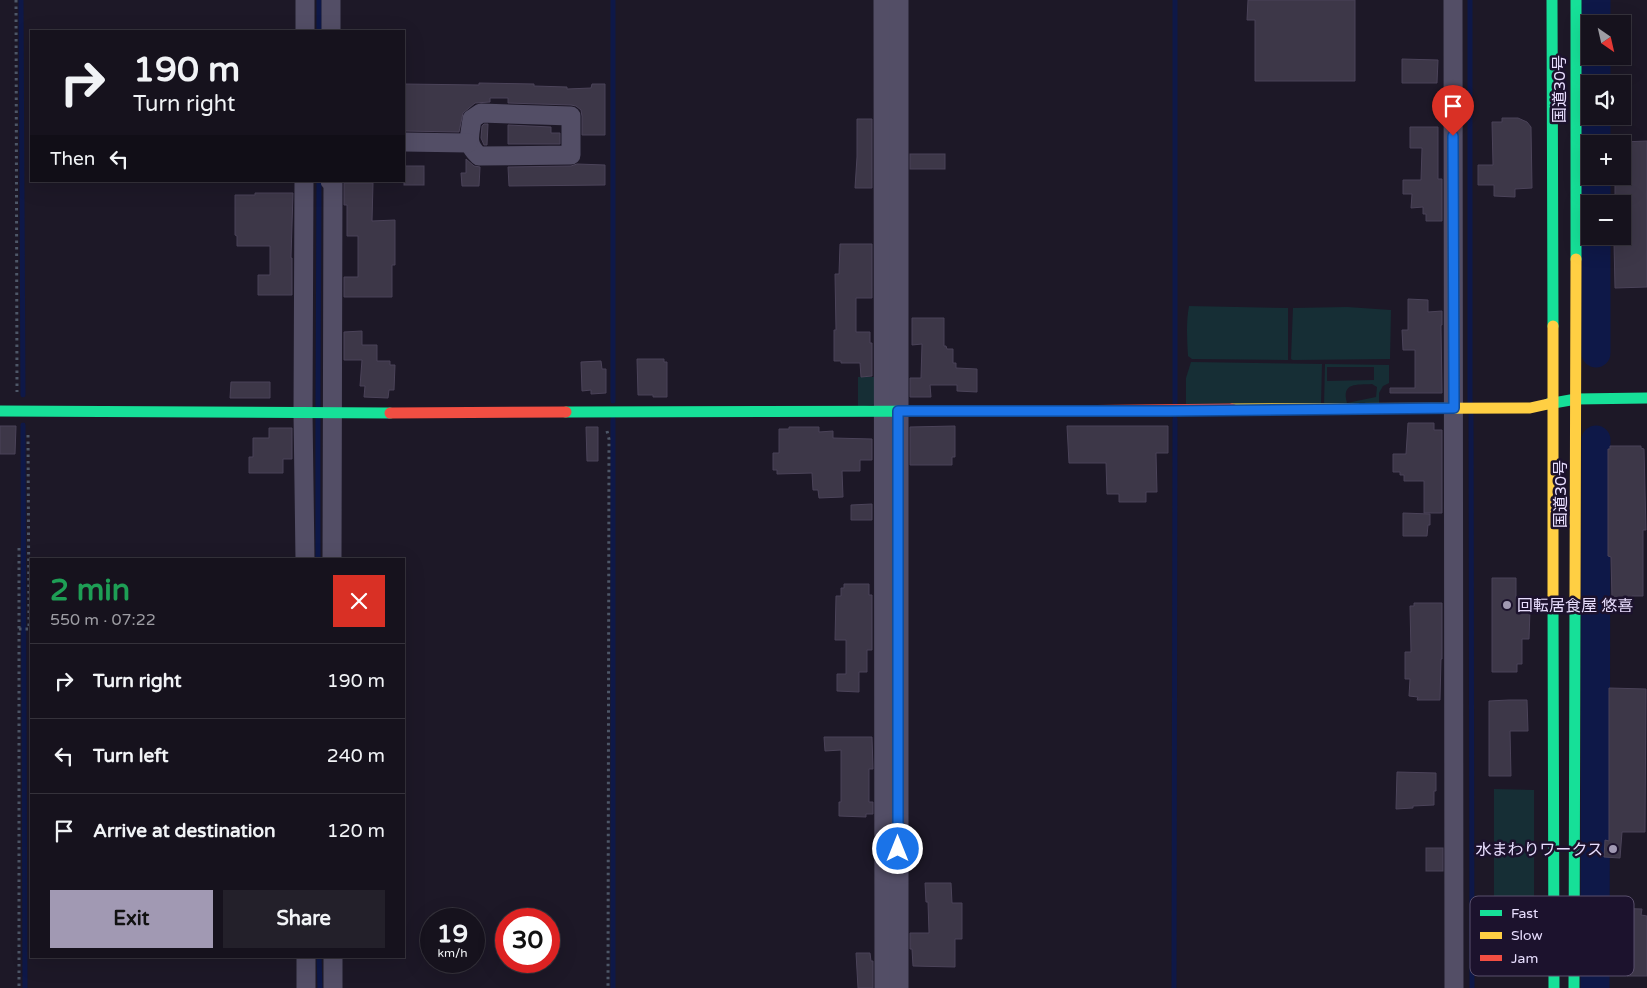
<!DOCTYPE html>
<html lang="en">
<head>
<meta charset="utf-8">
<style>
  body { margin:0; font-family:"Varela Round","Noto Sans JP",sans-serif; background:#23202a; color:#f1f3f6; height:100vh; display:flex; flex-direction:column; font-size:19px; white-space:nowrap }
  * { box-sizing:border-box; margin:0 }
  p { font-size:16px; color:#9e9ea4 }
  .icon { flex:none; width:28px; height:28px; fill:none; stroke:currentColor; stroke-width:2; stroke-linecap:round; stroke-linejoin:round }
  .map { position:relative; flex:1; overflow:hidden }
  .sheet { position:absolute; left:30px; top:558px; width:375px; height:400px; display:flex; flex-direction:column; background:#16121d; border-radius:0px; box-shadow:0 5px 20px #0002,0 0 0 1px #35323b }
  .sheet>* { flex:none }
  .guide { position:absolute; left:30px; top:30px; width:375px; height:152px; border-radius:0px; box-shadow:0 5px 20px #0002,0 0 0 1px #35323b; background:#16121d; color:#f1f3f6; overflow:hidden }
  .needle { width:32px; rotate:146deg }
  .buttons { position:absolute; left:1581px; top:15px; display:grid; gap:10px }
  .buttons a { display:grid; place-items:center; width:50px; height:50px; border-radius:0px; background:#16121d; box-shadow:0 5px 20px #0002,0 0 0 1px #35323b; font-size:25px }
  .speed { position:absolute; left:420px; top:908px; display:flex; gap:10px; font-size:25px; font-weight:700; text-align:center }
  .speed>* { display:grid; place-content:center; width:65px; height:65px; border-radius:50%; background:#16121d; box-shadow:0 5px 20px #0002,0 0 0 1px #35323b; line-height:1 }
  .speed small { font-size:12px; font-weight:400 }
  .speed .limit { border:8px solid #d22; background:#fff; color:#111 }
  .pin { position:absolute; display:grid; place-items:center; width:42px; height:42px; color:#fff; margin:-51px -21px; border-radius:50% 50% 50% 0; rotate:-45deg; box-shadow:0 0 5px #0007 }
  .pin .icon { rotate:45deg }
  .me { position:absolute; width:55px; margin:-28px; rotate:0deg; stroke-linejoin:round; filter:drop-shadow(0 0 4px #0008) }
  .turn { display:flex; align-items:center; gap:18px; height:105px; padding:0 20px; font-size:22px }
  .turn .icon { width:65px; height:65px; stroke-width:2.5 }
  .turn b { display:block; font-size:35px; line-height:42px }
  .then { display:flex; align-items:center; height:48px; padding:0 20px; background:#0003; gap:10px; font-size:19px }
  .round { display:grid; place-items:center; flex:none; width:52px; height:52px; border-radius:0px; background:#23202a }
  .overview { display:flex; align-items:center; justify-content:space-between; height:85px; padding:0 20px }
  h1 { font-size:30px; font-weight:700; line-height:38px; color:#1e9e55 }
  .primary-button { display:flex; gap:10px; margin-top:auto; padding:10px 20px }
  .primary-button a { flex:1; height:58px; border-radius:0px; background:#a199b3; color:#111; font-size:20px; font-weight:700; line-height:58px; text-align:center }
  .primary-button a+a { background:#23202a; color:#f1f3f6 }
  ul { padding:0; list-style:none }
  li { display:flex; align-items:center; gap:15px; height:75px; padding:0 20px; border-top:1px solid #35323b }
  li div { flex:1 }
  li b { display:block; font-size:19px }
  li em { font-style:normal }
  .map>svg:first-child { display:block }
  .green { fill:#162e35; fill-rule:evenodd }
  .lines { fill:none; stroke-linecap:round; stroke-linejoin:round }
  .stream { stroke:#0e1848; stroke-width:5 }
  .river { stroke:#0e1848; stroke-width:29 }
  .building { fill:#3d3748; stroke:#4b4359 }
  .path { stroke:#4e5768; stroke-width:3; stroke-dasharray:2.5 4; stroke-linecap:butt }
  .street { stroke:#534e66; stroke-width:19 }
  .fast { stroke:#16e098; stroke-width:11 }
  .slow { stroke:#ffcf43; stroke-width:11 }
  .jam { stroke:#f24e42; stroke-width:11 }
  .route-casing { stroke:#114b97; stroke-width:12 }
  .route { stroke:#1a73e8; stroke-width:9 }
  .poi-dot { fill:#a199b3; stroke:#1c122d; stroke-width:2 }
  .labels { text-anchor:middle; stroke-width:5; stroke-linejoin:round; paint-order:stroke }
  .street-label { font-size:16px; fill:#e8defe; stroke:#1c122d }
  .poi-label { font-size:16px; fill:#e8defe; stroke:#1c122d; text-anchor:start }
  .key { fill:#1c122d; stroke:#594f6c; stroke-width:1 }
  .key-label { font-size:14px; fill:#e8defe }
</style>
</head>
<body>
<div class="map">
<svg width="1647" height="988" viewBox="0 0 1647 988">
  <rect width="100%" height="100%" fill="#1d1827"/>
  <g class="green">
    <path d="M1189 306 1288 308V360L1192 359 1188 356C1187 339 1186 323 1189 306Z"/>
    <path d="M1347 307 1391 310 1390 359 1293 360 1291 359 1293 308Z"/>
    <path d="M1191 362 1322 364 1321 404 1186 405V378Z"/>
    <path d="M1325 364 1389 365V383L1383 386 1379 393V405H1324ZM1327 367H1374V380L1327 381ZM1372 384 1377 387 1376 397 1347 403C1341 382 1357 385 1372 384Z"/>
    <path d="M858 377H878V404L858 407Z"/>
    <path d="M1494 789 1534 790V918H1494Z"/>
  </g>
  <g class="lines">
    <g class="stream">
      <path d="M21 0 23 395"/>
      <path d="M613 0V401"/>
      <path d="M1470 0V402"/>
      <path d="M319 31V0"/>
      <path d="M1175 403V0"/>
      <path d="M318 406 319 181"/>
      <path d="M1471 415 1472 988"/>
      <path d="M318 419V559"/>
      <path d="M23 425 25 988"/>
      <path d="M319 956 320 988"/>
      <path d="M613 988V419"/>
      <path d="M1174 988 1175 419"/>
    </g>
    <g class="river">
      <path d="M1596 24V0"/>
      <path d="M1596 84V56"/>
      <path d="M1596 144V116"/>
      <path d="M1596 204V176"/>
      <path d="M1596 353V236"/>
      <path d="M1595 988 1596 440"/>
    </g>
  </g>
  <g class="building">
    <path d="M1248 0H1355V81H1255V20H1247Z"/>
    <path d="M1402 59 1438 60 1437 83H1402Z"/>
    <path d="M479 83 534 84V86L567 87V89L591 88 592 84H605V135H582V116L581 110 576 106 571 105 508 103V98H490V102L475 103 463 113 459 132 405 131 404 84 479 85Z"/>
    <path d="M1502 118H1518L1527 122 1531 127 1532 188 1515 189V197L1494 196V185H1478V165H1493L1492 122H1502Z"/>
    <path d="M857 119H872V188H855L857 157Z"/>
    <path d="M484 124H488L487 145H484L481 138 482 126Z"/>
    <path d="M508 125 551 127V133H560V144H508Z"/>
    <path d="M1410 127H1438V179H1442V221H1426V214H1423V207L1411 208 1412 194H1403V180H1421L1422 148H1410Z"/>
    <path d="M1647 141V287L1615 288 1614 242 1615 236H1622V204H1615V176H1622V142Z"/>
    <rect x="910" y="154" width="35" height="15"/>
    <path d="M466 159 474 166 480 167 479 186H462L461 173H466Z"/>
    <path d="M577 164 605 165V185L509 186 508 167 571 166Z"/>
    <rect x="404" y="166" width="20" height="19"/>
    <path d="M344 183H373L372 221 395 220V265H392V297H344V277H358V236H347V205H344Z"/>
    <path d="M255 193H293L291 258H292V295H258V275H270V246H237V236L235 235V195H255Z"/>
    <path d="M840 244H872V298H856V332H870V343H872V376L861 377 860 363H841V361H834V330H836L835 274H839Z"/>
    <path d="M1408 299 1428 300V312L1442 311V325H1441L1442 393H1390V388H1415V350H1403L1402 330H1408Z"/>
    <path d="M912 318H944V346H946L947 349H953V363H956V368L977 369V392L957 391V385H930L931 397H910V378H921L922 344 912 345Z"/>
    <path d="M362 331V345H377V361H390V365H395L394 390H389L388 398 364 397 365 386H360L362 360H344V332Z"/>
    <path d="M637 359H664V362H667V397H653V395H638Z"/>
    <path d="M601 361 602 369H606V393L591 394V390L582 391 581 362Z"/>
    <path d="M231 382H270V398H230Z"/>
    <path d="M1408 423H1434V430H1442V513H1424V481H1404V475H1400V472H1393V454H1406Z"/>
    <path d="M0 426H16L15 454H0Z"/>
    <path d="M955 426V457H952V465H910V427Z"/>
    <path d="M1067 426H1168V453H1156L1157 492H1146V502H1119V494H1107L1106 463H1069Z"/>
    <path d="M586 427H598V461H587Z"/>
    <path d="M789 427H819V432L833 431V438L872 439V460H860V471H842L843 497 819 498 818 490H813L812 473 777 474V470H773V453H779V429H789Z"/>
    <path d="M269 428H292V459H283V473H249V457H253V438H269Z"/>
    <path d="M1610 446H1641V448L1644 449 1646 530H1643V596H1632V599L1612 600 1611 557 1608 556V449H1610Z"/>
    <path d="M872 504V520H851V505Z"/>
    <path d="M1403 513 1430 514V525H1428L1427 536H1403Z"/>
    <path d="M1492 578H1516V599H1522V610H1530L1529 639H1522V664H1517V672H1492Z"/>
    <path d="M844 584H869V595H872V650H867V672H859V692L837 691V674H846V640H835L836 596H841V588H844Z"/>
    <path d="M1414 603H1442V659H1441L1440 700H1417L1418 697 1409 696 1410 679H1405V652H1411L1410 606H1414Z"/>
    <path d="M1609 688 1646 689 1645 832H1622L1620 858 1604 857 1605 840 1609 841Z"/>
    <path d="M1509 700H1527L1528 731H1510L1511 776H1489V701Z"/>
    <path d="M824 737H872L873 769H869V802H873V814H866V817L839 816V802H841V750L825 751Z"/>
    <path d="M1397 772 1436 773V791H1434V805L1413 806V808L1396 809Z"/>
    <rect x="1426" y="848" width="17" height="23"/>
    <path d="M925 883H951L952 903H962V939H955V967L913 966 912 949H910V933H929L928 902H926Z"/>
    <path d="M1607 908 1642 909 1641 915 1647 916V976H1627V966H1616L1615 929H1607Z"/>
    <path d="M856 953H870L871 961H873V988H858Z"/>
  </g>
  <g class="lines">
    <g class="path">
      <path d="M16 0 17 392"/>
      <path d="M607 431 609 439 608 988"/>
      <path d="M19 548V988"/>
      <path d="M19 629H29L28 431"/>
    </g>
    <g class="street">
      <path d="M883 0 884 988"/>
      <path d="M1453 0 1454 988"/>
      <path d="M305 31V0"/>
      <path d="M331 31V0"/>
      <path d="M481 113 571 116V155L479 156C465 143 470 136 472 119Z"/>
      <path d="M404 142 468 143"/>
      <path d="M304 181 303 413 305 559"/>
      <path d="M330 181H333L332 559"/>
      <path d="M306 956V988"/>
      <path d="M333 956V988"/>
      <path d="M899 988V0"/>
    </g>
    <g class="fast">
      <path d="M1552 0 1553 326"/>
      <path d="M1576 0V259"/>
      <path d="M1548 404 1576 399 1647 398"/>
      <path d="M0 411 390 413"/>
      <path d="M566 412 1052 411"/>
      <path d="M1553 599 1554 988"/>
      <path d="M1574 988 1575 602"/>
    </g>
    <g class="slow">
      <path d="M1553 326V599"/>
      <path d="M1232 409 1530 408 1548 404"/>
      <path d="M1575 602 1576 259"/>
    </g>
    <g class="jam">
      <path d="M1052 411 1232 409"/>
      <path d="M390 413 566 412"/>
    </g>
  </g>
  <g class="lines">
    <defs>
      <path id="route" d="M898 849V411H1170L1454 408 1453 136"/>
    </defs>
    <use href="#route" class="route-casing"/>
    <use href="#route" class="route"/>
  </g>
  <g class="poi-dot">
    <circle cx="1507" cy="605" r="5"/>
    <circle cx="1613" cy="849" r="5"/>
  </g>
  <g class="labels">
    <g class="street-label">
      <text transform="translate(1559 89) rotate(-90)" y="6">国道30号</text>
      <text transform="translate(1560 494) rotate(-90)" y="6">国道30号</text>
    </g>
    <g class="poi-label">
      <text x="1517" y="611">回転居食屋 悠喜</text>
      <text x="1603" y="855" text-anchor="end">水まわりワークス</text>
    </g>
  </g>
  <rect x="1470" y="896" width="164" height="80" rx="8" class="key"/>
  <rect x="1480" y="910" width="22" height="6" fill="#16e098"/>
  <rect x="1480" y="932" width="22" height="7" fill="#ffcf43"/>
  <rect x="1480" y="955" width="22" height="6" fill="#f24e42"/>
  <g class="key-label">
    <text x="1511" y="918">Fast</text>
    <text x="1511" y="940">Slow</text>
    <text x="1511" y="963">Jam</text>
  </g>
</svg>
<div class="buttons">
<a><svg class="needle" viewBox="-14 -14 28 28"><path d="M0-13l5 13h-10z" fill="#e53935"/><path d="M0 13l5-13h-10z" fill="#9e9ea4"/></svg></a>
<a><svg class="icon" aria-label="sound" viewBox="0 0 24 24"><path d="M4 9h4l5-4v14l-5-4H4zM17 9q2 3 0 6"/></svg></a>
<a>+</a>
<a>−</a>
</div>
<div class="speed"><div>19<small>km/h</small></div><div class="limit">30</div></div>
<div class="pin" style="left:1453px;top:136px;background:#d93025"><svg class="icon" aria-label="arrive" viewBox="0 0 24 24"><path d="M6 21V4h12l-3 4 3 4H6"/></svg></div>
<svg class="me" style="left:898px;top:849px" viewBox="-20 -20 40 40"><circle r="17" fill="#1a73e8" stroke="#fff" stroke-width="3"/><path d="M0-11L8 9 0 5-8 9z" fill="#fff"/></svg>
<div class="guide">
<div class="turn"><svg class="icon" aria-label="right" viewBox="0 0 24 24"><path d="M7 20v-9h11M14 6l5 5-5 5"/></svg><div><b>190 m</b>Turn right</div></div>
<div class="then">Then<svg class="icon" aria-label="left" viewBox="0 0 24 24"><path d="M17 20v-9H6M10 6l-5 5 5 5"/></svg></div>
</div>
<section class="sheet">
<div class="overview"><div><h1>2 min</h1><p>550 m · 07:22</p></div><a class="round" style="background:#d93025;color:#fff"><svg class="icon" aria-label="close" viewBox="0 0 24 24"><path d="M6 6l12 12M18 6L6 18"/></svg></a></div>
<ul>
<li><svg class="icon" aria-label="right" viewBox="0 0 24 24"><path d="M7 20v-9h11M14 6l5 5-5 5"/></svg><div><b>Turn right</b></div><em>190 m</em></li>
<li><svg class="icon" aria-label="left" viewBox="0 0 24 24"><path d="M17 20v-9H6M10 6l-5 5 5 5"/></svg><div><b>Turn left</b></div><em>240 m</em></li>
<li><svg class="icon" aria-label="arrive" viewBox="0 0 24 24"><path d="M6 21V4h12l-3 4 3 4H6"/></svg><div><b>Arrive at destination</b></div><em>120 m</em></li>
</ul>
<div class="primary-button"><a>Exit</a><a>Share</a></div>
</section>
</div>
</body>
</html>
